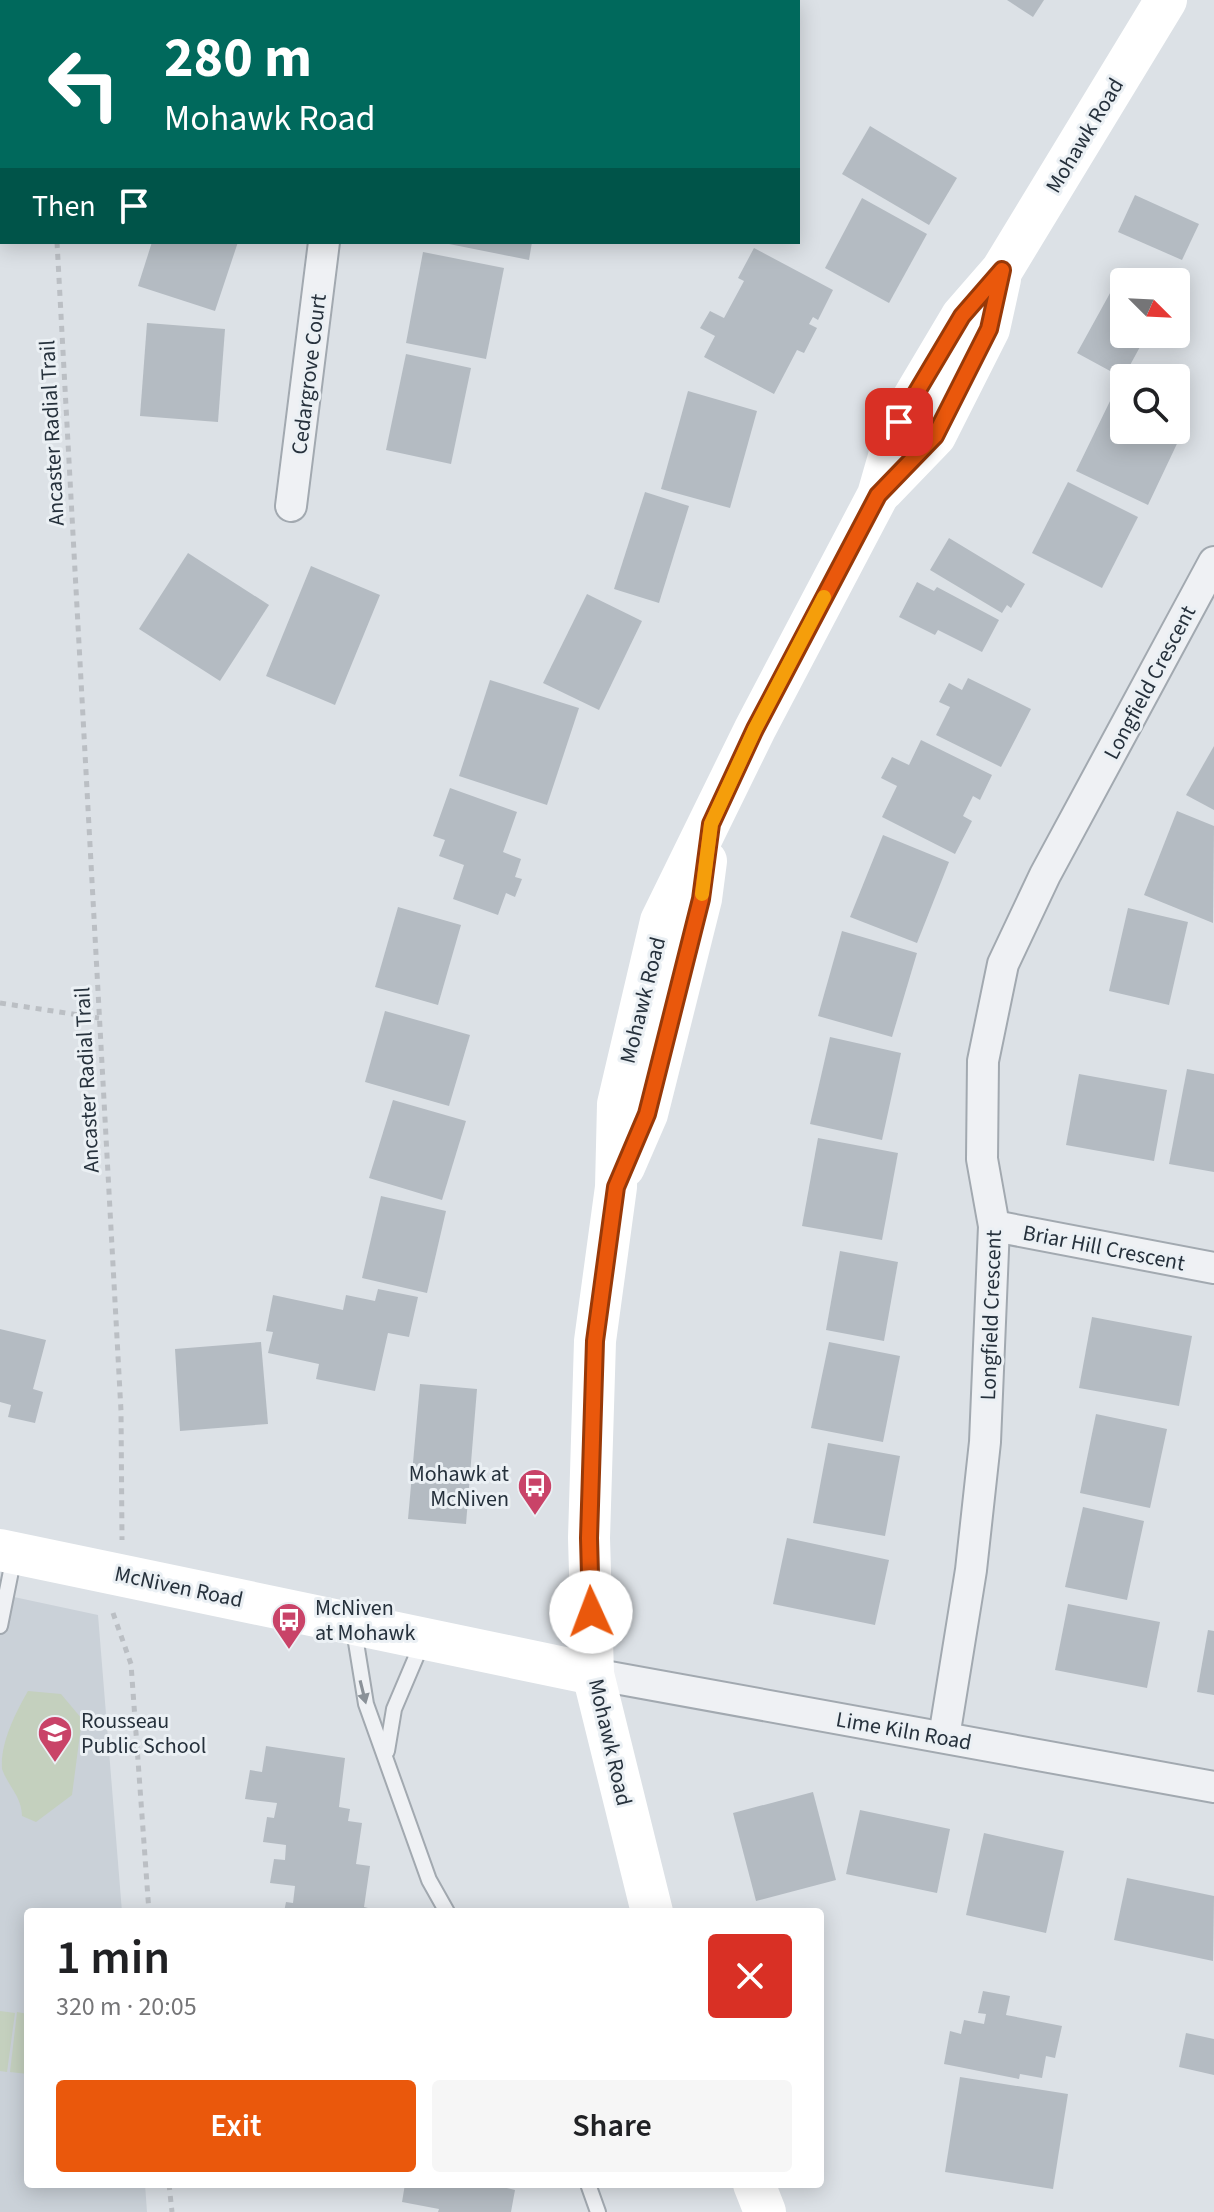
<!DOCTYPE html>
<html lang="en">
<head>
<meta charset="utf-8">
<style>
  body { margin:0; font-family:"Source Sans 3",sans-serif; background:#f6f6f6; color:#202124; height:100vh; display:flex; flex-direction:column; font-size:30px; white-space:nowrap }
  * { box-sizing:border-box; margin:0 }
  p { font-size:26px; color:#757577 }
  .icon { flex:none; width:44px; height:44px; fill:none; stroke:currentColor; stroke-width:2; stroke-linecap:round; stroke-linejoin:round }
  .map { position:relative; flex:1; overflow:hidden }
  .panel { position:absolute; left:24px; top:1908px; width:800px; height:280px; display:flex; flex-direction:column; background:#fff; border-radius:8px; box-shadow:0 4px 20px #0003 }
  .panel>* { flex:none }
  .guide { position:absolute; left:0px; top:0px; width:800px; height:244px; box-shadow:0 4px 20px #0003; background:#00695c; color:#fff; overflow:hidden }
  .needle { width:52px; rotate:114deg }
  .tools { position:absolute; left:1110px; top:268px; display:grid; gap:16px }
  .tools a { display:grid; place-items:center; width:80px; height:80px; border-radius:8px; background:#fff; box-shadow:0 4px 20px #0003; font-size:40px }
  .pin { position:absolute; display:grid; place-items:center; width:68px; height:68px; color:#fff; margin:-34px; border-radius:16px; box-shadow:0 4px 12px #0006 }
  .me { position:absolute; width:88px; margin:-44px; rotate:358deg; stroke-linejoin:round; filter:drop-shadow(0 0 6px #0008) }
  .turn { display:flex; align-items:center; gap:28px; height:168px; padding:0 32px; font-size:36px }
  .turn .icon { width:104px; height:104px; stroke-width:2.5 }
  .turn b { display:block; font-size:56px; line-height:68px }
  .then { display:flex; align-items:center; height:76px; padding:0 32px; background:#0003; gap:16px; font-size:30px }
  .round { display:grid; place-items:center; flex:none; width:84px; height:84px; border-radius:8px; background:#f6f6f6 }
  .head { display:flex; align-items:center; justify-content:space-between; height:136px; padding:0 32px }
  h1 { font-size:48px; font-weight:600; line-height:60px }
  .action { display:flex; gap:16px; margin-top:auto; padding:16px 32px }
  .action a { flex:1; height:92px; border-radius:8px; background:#ea580c; color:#fff; font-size:32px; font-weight:600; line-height:92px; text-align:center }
  .action a+a { background:#f6f6f6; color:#202124 }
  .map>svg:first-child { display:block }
  .built { fill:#cad1d8 }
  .green { fill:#c4d0be }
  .building { fill:#b4bbc2 }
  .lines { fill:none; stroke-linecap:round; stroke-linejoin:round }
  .lane-casing { stroke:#a2a9b0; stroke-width:18 }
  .street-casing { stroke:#a2a9b0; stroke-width:34 }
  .path { stroke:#bbbfc4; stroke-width:5; stroke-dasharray:6 6; stroke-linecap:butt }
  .lane { stroke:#eff1f4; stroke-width:14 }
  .street { stroke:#eff1f4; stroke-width:30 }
  .secondary { stroke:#fff; stroke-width:42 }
  .oneway { fill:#8a9198 }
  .route-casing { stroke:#983908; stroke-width:20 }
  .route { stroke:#ea580c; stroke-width:14 }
  .slow { stroke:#f59e0b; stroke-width:14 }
  .labels { text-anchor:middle; stroke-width:6; stroke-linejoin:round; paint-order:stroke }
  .street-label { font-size:22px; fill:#26313c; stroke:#ebf0f4 }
  .poi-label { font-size:22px; fill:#26313c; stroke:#ebf0f4; text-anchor:start }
</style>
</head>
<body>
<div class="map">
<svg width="1214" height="2212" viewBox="0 0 1214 2212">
  <rect width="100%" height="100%" fill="#dce1e6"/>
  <path class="built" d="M0 1594 98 1615 122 1912H28V2184H145L147 2212H0Z"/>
  <g class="green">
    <path d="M28 1691 61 1694 82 1719 72 1795 36 1822 22 1816C22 1797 8 1786 2 1769 0 1743 16 1712 28 1691Z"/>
    <path d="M0 2011 15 2013 7 2072 0 2071Z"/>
    <path d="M17 2012 28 2014V2074L10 2072Z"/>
  </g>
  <g class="building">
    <path d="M1007 0H1044L1033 17Z"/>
    <path d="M870 126 957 178 929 225 842 174Z"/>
    <path d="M1135 195 1199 224 1182 260 1118 232Z"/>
    <path d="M862 198 927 234 889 303 825 268Z"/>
    <path d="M152 242H238L215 311 138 286Z"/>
    <path d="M439 242H532L529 260Z"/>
    <path d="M754 248 833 290 818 320 813 317 809 324 817 328 804 353 797 350 774 394 704 357 715 336 700 328 710 311 724 318 744 281 738 278Z"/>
    <path d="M423 252 504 268 486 359 406 343Z"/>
    <path d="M1120 275 1134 282H1124V334H1147L1123 378 1077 353Z"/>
    <path d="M147 323 225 329 218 422 140 416Z"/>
    <path d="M406 354 471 368 451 464 386 450Z"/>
    <path d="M688 391 757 411 730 508 661 489Z"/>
    <path d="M1112 397 1124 403V430L1176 428 1183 431 1148 505 1076 471Z"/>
    <path d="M1068 482 1138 517 1102 588 1032 553Z"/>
    <path d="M645 492 689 506 659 603 614 589Z"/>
    <path d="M949 538 1025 584 1011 608 1007 605 1002 613 930 570Z"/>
    <path d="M188 553 269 605 220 681 139 629Z"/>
    <path d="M311 566 380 595 335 705 266 676Z"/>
    <path d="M917 582 934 591 937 587 999 620 982 652 938 630 935 635 899 617Z"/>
    <path d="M587 594 642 621 599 710 543 683Z"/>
    <path d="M968 678 1031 709 1001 767 936 735 950 707 939 702 949 683 962 690Z"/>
    <path d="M490 680 579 708 547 805 459 776Z"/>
    <path d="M921 740 992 775 980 800 973 796 963 816 972 821 955 854 882 817 897 786 881 778 892 757 909 765Z"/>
    <path d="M1214 746V810L1186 795Z"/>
    <path d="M450 788 517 812 503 852 521 859 515 877 522 879 515 897 506 893 498 915 453 899 464 865 439 856 445 840 433 836Z"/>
    <path d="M1177 811 1214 826 1213 923 1144 895Z"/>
    <path d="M883 835 949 862 917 943 850 917Z"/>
    <path d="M398 907 461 925 438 1005 375 987Z"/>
    <path d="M1128 908 1188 922 1169 1005 1109 991Z"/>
    <path d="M842 931 917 953 892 1037 818 1016Z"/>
    <path d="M385 1011 470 1035 449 1106 365 1082Z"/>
    <path d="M830 1037 901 1053 882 1140 810 1124Z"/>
    <path d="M1187 1069 1214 1074V1172L1169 1164Z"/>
    <path d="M1079 1074 1167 1090 1154 1161 1066 1145Z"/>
    <path d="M393 1100 466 1121 442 1200 369 1178Z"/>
    <path d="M818 1138 898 1153 882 1240 802 1226Z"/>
    <path d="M381 1196 446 1211 427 1293 362 1278Z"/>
    <path d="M840 1251 898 1262 884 1341 826 1330Z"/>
    <path d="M378 1289 418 1297 409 1337 388 1333 375 1391 316 1379 319 1364 268 1353 273 1332 266 1331 273 1295 343 1310 346 1295 375 1301Z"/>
    <path d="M1092 1317 1192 1336 1179 1406 1079 1388Z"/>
    <path d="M0 1329 46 1340 33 1389 43 1392 35 1423 8 1417 11 1405 0 1402Z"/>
    <path d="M261 1342 268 1424 180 1431 175 1349Z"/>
    <path d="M829 1342 900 1356 883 1442 811 1428Z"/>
    <path d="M420 1384 477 1389 466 1524 408 1519Z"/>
    <path d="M1096 1414 1167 1429 1150 1508 1080 1493Z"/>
    <path d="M828 1443 900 1456 885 1536 813 1523Z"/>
    <path d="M1083 1507 1144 1521 1127 1600 1065 1587Z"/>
    <path d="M787 1538 889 1560 875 1625 773 1604Z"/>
    <path d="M1068 1604 1160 1622 1147 1688 1055 1670Z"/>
    <path d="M1208 1630 1214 1631V1695L1197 1692Z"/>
    <path d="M266 1746 345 1758 339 1807 350 1809 348 1821 362 1823 356 1864 370 1866 364 1907 384 1912H284L286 1902 293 1903 295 1886 270 1883 274 1859 285 1860 286 1845 263 1842 267 1817 274 1818 277 1803 245 1799 250 1770 262 1772Z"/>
    <path d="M813 1792 836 1880 756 1901 733 1813Z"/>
    <path d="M860 1810 950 1829 937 1893 846 1874Z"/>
    <path d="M984 1833 1064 1851 1046 1933 966 1915Z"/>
    <path d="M1127 1878 1214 1896 1213 1961 1114 1940Z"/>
    <path d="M983 1991 1010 1996 1006 2015 1062 2026 1055 2058 1046 2056 1042 2078 1020 2074 1019 2079 944 2064 950 2031 961 2034 964 2020 984 2024 986 2014 978 2013Z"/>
    <path d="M1186 2033 1214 2039V2075L1179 2067Z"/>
    <path d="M960 2077 1068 2094 1053 2189 945 2172Z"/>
    <path d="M405 2184H490L515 2190 511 2212H438L439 2209 402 2202Z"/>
  </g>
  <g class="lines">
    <defs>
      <g id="lane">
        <path d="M0 1626 14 1556"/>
        <path d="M354 1630 366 1704 429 1880 447 1912"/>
        <path d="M387 1751 394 1709 422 1643"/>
        <path d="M588 2184 598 2212"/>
      </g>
      <g id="street">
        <path d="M369 2 371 0"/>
        <path d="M291 506 324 242"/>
        <path d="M994 1226 1214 1268"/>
        <path d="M593 1674 1214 1787"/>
        <path d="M944 1737 971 1570 985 1442 994 1226 982 1159 983 1061 1003 964 1045 875 1214 562"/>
      </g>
    </defs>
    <use href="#lane" class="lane-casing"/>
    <use href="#street" class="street-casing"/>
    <g class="path">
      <path d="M42 0V2"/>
      <path d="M57 242 121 1411 122 1540"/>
      <path d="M0 1003 99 1018"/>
      <path d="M113 1613 131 1664 149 1912"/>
      <path d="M169 2184 172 2212"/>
    </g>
    <use href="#lane" class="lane"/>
    <use href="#street" class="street"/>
    <g class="secondary">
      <path d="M883 490 935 436 989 329 1000 279"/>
      <path d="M624 1167 647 1114 701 899 706 861"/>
      <path d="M0 1550 593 1674"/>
      <path d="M652 1912 593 1674 589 1538 595 1341 616 1187 618 1104 661 921 755 729 878 495 899 422 962 316 1002 270 1166 0"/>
      <path d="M754 2184 765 2212"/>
    </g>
  </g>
  <defs><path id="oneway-solid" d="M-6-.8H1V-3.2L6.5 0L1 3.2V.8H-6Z" transform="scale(2)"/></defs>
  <use class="oneway" href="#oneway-solid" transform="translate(363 1692) rotate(76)"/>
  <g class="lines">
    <defs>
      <path id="route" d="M591 1612 589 1538 595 1341 616 1187 647 1114 701 899 711 824 755 729 878 495 935 436 989 329 1002 270 962 316 899 422"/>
    </defs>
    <use href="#route" class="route-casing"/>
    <use href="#route" class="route"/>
    <path class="slow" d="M702 894 711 824 755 729 824 597"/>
  </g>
  <defs>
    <symbol id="bus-pin" viewBox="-11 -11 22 30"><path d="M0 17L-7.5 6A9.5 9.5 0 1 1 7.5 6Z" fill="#c94368" stroke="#ebf0f4"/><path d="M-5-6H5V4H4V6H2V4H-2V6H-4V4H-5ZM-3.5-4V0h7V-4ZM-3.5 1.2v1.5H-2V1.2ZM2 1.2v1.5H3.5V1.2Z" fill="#fff"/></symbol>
    <symbol id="school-pin" viewBox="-11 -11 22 30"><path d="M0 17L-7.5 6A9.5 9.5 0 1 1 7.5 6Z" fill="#c94368" stroke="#ebf0f4"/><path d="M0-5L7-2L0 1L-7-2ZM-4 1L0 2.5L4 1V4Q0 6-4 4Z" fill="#fff"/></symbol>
  </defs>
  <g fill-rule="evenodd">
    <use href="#bus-pin" x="515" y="1466" width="40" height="54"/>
    <use href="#bus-pin" x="269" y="1600" width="40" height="54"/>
    <use href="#school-pin" x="35" y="1713" width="40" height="54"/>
  </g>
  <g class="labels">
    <g class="street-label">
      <text transform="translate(1084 135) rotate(-59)" y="8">Mohawk Road</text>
      <text transform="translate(308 374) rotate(-83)" y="8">Cedargrove Court</text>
      <text transform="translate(51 433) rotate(-93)" y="8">Ancaster Radial Trail</text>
      <text transform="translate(1149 682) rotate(-62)" y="8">Longfield Crescent</text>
      <text transform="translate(642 1000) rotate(-76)" y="8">Mohawk Road</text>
      <text transform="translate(86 1080) rotate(-93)" y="8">Ancaster Radial Trail</text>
      <text transform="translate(1104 1247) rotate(11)" y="8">Briar Hill Crescent</text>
      <text transform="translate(990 1315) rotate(-88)" y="8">Longfield Crescent</text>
      <text transform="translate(179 1586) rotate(12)" y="8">McNiven Road</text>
      <text transform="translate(904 1730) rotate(10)" y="8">Lime Kiln Road</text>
      <text transform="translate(611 1742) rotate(77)" y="8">Mohawk Road</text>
    </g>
    <g class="poi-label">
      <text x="509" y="1481" text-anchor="end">Mohawk at<tspan x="509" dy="25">McNiven</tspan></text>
      <text x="315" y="1615">McNiven<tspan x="315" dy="25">at Mohawk</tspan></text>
      <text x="81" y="1728">Rousseau<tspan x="81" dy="25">Public School</tspan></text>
    </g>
  </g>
</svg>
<div class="tools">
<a><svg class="needle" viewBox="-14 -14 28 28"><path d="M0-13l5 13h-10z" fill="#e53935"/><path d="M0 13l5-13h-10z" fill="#757577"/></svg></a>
<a><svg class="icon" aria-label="search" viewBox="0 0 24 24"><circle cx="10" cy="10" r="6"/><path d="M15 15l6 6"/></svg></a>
</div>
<div class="pin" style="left:899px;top:422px;background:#d93025"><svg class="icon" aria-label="arrive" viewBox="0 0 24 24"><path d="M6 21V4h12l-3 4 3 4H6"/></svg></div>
<svg class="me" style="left:591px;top:1612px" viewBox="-20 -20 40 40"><circle r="19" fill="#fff"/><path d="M0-13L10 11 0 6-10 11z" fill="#ea580c"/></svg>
<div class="guide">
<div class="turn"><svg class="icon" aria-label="left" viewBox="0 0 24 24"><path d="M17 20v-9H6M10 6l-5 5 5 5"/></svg><div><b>280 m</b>Mohawk Road</div></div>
<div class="then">Then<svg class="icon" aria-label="arrive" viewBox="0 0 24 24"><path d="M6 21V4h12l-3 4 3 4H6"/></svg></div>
</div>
<section class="panel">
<div class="head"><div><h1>1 min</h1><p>320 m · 20:05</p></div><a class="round" style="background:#d93025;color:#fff"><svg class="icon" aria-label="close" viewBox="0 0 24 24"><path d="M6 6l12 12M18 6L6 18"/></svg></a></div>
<div class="action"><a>Exit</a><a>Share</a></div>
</section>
</div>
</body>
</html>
